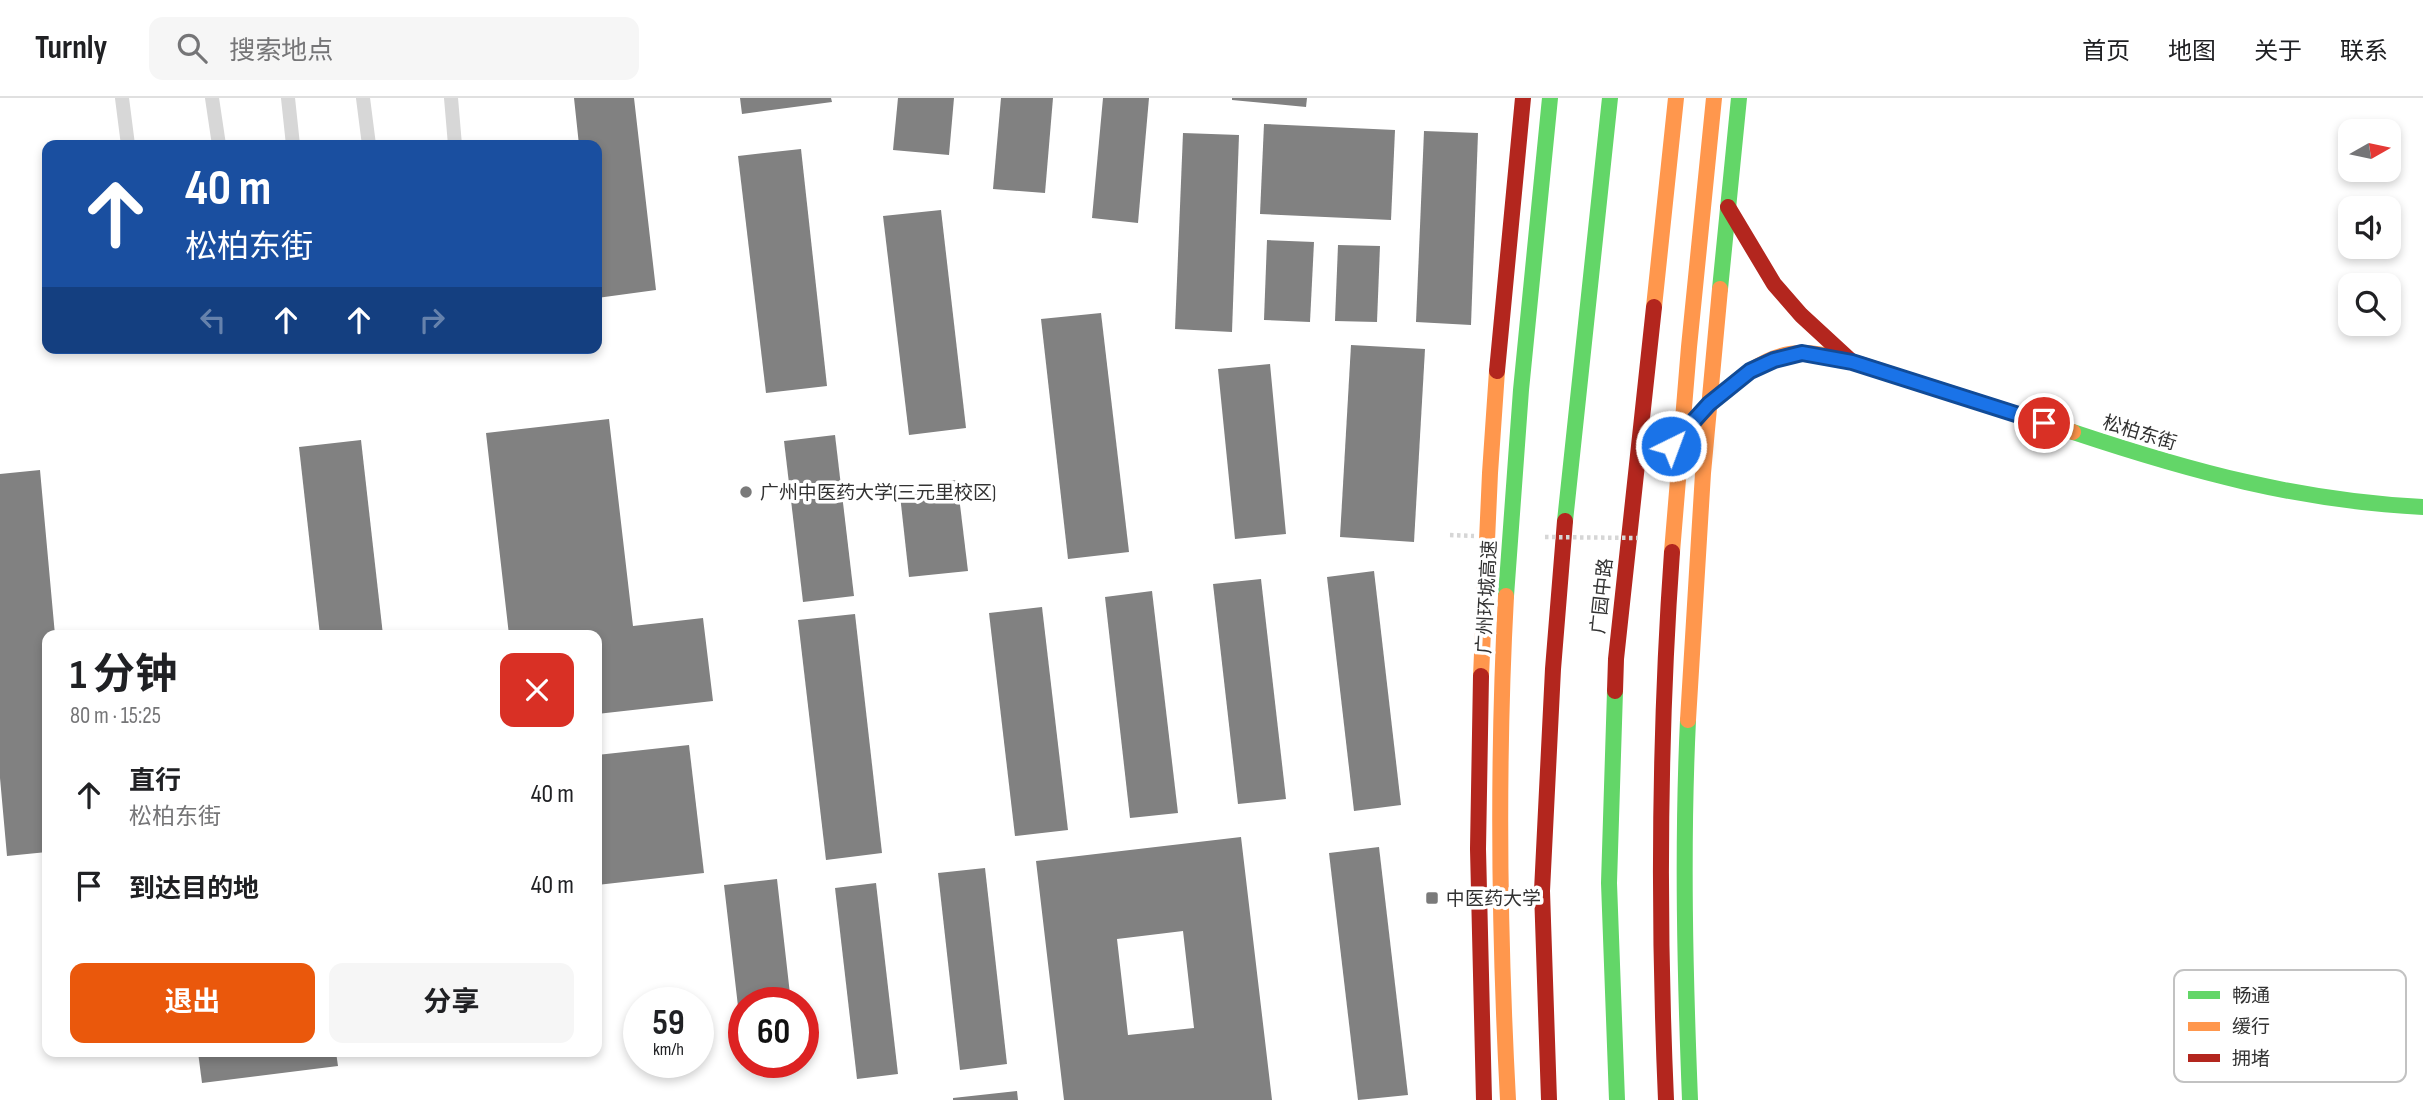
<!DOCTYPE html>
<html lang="zh">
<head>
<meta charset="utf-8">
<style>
  body { margin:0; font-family:"Sofia Sans Condensed","Noto Sans SC",sans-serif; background:#f6f6f6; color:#202124; height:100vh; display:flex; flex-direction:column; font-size:26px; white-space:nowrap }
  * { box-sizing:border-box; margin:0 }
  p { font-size:23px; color:#757577 }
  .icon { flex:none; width:38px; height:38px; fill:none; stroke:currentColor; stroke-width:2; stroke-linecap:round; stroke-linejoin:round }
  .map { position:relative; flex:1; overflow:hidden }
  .side { position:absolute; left:42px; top:532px; width:560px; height:427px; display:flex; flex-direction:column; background:#fff; border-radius:14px; box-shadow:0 4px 10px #0003 }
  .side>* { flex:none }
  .top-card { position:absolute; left:42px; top:42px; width:560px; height:214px; border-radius:14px; box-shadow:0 4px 10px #0003; background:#1a4fa0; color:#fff; overflow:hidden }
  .needle { width:46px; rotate:81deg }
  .fabs { position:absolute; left:2338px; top:21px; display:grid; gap:14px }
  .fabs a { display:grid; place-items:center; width:63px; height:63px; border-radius:14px; background:#fff; box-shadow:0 4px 10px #0003; font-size:35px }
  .speed { position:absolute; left:623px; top:889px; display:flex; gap:14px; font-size:35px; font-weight:700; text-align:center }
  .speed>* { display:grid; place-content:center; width:91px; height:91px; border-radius:50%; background:#fff; box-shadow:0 4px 10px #0003; line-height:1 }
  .speed small { font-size:18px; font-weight:400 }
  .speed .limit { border:10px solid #d22; background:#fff; color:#111 }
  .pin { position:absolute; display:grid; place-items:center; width:60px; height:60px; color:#fff; margin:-30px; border:4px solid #fff; border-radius:50%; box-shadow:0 2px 7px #0007 }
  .me { position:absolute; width:77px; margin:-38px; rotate:42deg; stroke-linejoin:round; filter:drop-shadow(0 0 5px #0008) }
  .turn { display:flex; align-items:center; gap:24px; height:147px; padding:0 28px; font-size:32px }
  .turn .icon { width:91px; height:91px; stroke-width:2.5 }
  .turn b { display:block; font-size:49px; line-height:60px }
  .lanes { display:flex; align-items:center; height:66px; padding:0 28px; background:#0003; justify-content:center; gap:35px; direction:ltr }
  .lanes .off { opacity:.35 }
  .round { display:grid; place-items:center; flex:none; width:74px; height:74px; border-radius:14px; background:#f6f6f6 }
  .headline { display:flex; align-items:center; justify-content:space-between; height:119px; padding:0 28px }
  h1 { font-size:42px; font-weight:700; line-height:52px }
  .button { display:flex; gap:14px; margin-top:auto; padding:14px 28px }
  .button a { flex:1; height:80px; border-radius:14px; background:#ea580c; color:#fff; font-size:28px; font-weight:700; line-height:80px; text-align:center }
  .button a+a { background:#f6f6f6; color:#202124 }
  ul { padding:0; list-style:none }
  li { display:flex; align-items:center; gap:21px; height:91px; padding:0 28px }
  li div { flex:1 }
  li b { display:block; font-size:26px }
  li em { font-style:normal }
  header { display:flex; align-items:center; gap:42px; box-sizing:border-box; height:98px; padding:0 35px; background:#fff; border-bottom:2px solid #e0e0e0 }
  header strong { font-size:33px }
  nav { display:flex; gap:38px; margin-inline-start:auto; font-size:24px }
  .search { width:490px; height:63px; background:#f6f6f6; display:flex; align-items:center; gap:18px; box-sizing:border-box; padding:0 24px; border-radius:14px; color:#757577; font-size:26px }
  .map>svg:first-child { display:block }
  .building { fill:#818181; fill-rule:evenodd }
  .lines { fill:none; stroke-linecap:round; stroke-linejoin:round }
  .lane { stroke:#d7d7d7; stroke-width:14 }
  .fast { stroke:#63d668; stroke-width:16 }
  .slow { stroke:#ff974d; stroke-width:16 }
  .jam { stroke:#b3261e; stroke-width:16 }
  .path-bridge { stroke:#d6d6d6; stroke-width:4.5; stroke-dasharray:3.5 3.5; stroke-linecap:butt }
  .fast-bridge { stroke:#63d668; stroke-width:16 }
  .slow-bridge { stroke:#ff974d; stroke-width:16 }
  .jam-bridge { stroke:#b3261e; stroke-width:16 }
  .route-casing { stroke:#114b97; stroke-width:18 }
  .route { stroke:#1a73e8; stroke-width:12 }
  .poi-dot { fill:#7a7a7a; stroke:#fff; stroke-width:2.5 }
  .labels { text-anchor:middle; stroke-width:7; stroke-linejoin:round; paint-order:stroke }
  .street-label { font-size:19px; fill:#333; stroke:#fff }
  .poi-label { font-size:19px; fill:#333; stroke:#fff; text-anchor:start }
  .key { fill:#fff; stroke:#c2c2c2; stroke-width:2 }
  .key-label { font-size:19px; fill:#333 }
</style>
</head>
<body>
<header>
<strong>Turnly</strong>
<div class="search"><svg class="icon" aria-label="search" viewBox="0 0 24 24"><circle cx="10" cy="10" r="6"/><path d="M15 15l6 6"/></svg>搜索地点</div>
<nav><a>首页</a><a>地图</a><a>关于</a><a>联系</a></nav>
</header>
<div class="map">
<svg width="2423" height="1002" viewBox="0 0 2423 1002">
  <rect width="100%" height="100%" fill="#fff"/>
  <g class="building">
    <path d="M574 0H634L656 192 597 200V47H579Z"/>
    <path d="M740 0H831L832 4 742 16Z"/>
    <path d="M898 0H954L949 57 893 52Z"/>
    <path d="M1001 0H1053L1045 95 993 91Z"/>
    <path d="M1103 0H1149L1138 125 1092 120Z"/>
    <path d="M1232 0H1307L1306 9 1232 2Z"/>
    <path d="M1264 26 1395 32 1391 122 1260 116Z"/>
    <path d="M1424 33 1478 35 1471 227 1416 224Z"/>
    <path d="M1183 35 1239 37 1232 234 1175 231Z"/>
    <path d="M801 51 827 288 766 295 738 58Z"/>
    <path d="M941 112 966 330 909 337 883 118Z"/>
    <path d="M1267 142 1314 144 1310 224 1264 222Z"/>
    <path d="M1338 147 1380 148 1377 224 1335 223Z"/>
    <path d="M1101 215 1129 454 1068 461 1041 221Z"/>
    <path d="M1351 247 1425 251 1414 444 1340 439Z"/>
    <path d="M1270 266 1286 436 1235 441 1218 271Z"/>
    <path d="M609 321 633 528 703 520 713 603 597 616V537H509L486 335Z"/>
    <path d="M835 337 854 498 803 504 784 343Z"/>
    <path d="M361 342 383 537H320L299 349Z"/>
    <path d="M40 372 55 537H47V754L7 758 0 680V376Z"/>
    <path d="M957 382 968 473 909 479 899 388Z"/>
    <path d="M1374 473 1401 707 1354 713 1327 479Z"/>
    <path d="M1261 481 1286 701 1238 706 1213 486Z"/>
    <path d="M1152 493 1178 715 1130 720 1105 499Z"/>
    <path d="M1042 509 1068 732 1015 738 989 515Z"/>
    <path d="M855 516 882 755 826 762 798 522Z"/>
    <path d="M689 647 704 775 597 787V657Z"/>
    <path d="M1241 739 1272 1002H1064L1036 763ZM1183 833 1194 930 1128 937 1117 841Z"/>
    <path d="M1379 749 1408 997 1358 1002 1329 755Z"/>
    <path d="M985 770 1007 966 960 972 938 775Z"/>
    <path d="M777 781 791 905H744L742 943 724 787Z"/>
    <path d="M876 785 898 976 857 981 835 790Z"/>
    <path d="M198 954H336L338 968 202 985Z"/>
    <path d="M1017 993 1018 1002H953V1000Z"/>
  </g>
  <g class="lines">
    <g class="lane">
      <path d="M122 0 128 47"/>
      <path d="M212 0 219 47"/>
      <path d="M288 0 293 47"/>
      <path d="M363 0 369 47"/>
      <path d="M451 0 455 47"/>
    </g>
    <g class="fast">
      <path d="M1720 191 1739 0"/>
      <path d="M2073 334C2190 373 2299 403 2423 409"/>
      <path d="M1565 423 1610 0"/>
      <path d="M1615 593 1609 785 1617 1002"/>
      <path d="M1688 622C1682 749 1685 875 1690 1002"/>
    </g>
    <g class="slow">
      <path d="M1654 209 1676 0"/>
      <path d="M1709 307C1732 287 1758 261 1790 256 1825 250 1875 272 1909 282 1964 299 2019 317 2073 334"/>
      <path d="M1481 578 1490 375 1497 273"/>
      <path d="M1688 622 1703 375 1720 191"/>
    </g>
    <g class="jam">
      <path d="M1728 109 1774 186 1801 217 1852 264"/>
      <path d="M1497 273 1523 0"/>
      <path d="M1481 578 1478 751 1484 1002"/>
      <path d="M1615 593 1616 561 1654 209"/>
      <path d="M1549 1002 1542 793 1553 571 1565 423"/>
    </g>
    <g class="path-bridge">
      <path d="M1450 437 1474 438"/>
      <path d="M1545 439 1638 440"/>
    </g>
    <path class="fast-bridge" d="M1506 498 1521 292 1550 0"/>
    <g class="slow-bridge">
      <path d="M1672 454 1689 249 1714 0"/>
      <path d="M1506 498C1497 666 1499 834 1508 1002"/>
    </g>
    <path class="jam-bridge" d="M1666 1002C1658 819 1659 637 1672 454"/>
  </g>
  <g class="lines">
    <defs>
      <path id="route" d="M1671 348 1709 306 1750 273 1774 262 1802 255 1852 264 2044 325"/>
    </defs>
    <use href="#route" class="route-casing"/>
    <use href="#route" class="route"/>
  </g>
  <g class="poi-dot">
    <circle cx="746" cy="394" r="7"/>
    <rect x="1425" y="793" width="14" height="14" rx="3.5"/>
  </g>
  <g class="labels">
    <g class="street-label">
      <text transform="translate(2140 334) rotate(17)" y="7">松柏东街</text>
      <text transform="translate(1601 498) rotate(-84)" y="7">广园中路</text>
      <text transform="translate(1486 499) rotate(-87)" y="7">广州环城高速</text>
    </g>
    <g class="poi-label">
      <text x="760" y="401">广州中医药大学(三元里校区)</text>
      <text x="1446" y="807">中医药大学</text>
    </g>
  </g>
  <rect x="2174" y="872" width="232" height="112" rx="10" class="key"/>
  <rect x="2188" y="893" width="32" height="8" fill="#63d668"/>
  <rect x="2188" y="924" width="32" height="9" fill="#ff974d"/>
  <rect x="2188" y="956" width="32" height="8" fill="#b3261e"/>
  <g class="key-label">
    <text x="2232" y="904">畅通</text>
    <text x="2232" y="935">缓行</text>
    <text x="2232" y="967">拥堵</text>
  </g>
</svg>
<div class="fabs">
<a><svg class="needle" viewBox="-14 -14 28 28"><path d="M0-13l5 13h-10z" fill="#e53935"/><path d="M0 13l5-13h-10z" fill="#757577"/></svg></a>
<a><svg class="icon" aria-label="sound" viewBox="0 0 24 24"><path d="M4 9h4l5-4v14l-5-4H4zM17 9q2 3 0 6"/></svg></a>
<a><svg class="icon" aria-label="search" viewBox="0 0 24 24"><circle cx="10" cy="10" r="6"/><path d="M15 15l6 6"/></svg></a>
</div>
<div class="speed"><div>59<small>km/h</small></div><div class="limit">60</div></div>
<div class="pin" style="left:2044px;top:325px;background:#d93025"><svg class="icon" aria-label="arrive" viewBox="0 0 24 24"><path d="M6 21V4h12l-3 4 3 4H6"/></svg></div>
<svg class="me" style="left:1671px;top:348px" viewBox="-20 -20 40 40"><circle r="17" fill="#1a73e8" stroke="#fff" stroke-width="3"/><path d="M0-11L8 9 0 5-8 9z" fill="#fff"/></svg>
<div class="top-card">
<div class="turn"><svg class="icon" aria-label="ahead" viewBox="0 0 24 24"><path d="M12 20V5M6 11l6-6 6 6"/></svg><div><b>40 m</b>松柏东街</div></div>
<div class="lanes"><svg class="icon off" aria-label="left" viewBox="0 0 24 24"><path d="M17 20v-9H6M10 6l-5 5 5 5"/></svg><svg class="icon" aria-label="ahead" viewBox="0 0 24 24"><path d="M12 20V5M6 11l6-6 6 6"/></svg><svg class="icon" aria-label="ahead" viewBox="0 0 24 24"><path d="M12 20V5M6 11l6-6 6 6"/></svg><svg class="icon off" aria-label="right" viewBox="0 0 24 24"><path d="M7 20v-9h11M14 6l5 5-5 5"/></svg></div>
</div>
<section class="side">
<div class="headline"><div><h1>1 分钟</h1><p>80 m · 15:25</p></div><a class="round" style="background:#d93025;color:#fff"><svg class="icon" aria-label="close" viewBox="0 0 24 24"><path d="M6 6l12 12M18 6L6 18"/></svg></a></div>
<ul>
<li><svg class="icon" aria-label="ahead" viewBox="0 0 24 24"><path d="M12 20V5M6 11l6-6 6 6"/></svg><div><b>直行</b><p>松柏东街</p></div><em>40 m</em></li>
<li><svg class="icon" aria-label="arrive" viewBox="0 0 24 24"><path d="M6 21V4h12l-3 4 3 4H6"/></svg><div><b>到达目的地</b></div><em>40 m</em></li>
</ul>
<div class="button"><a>退出</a><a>分享</a></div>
</section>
</div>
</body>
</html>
